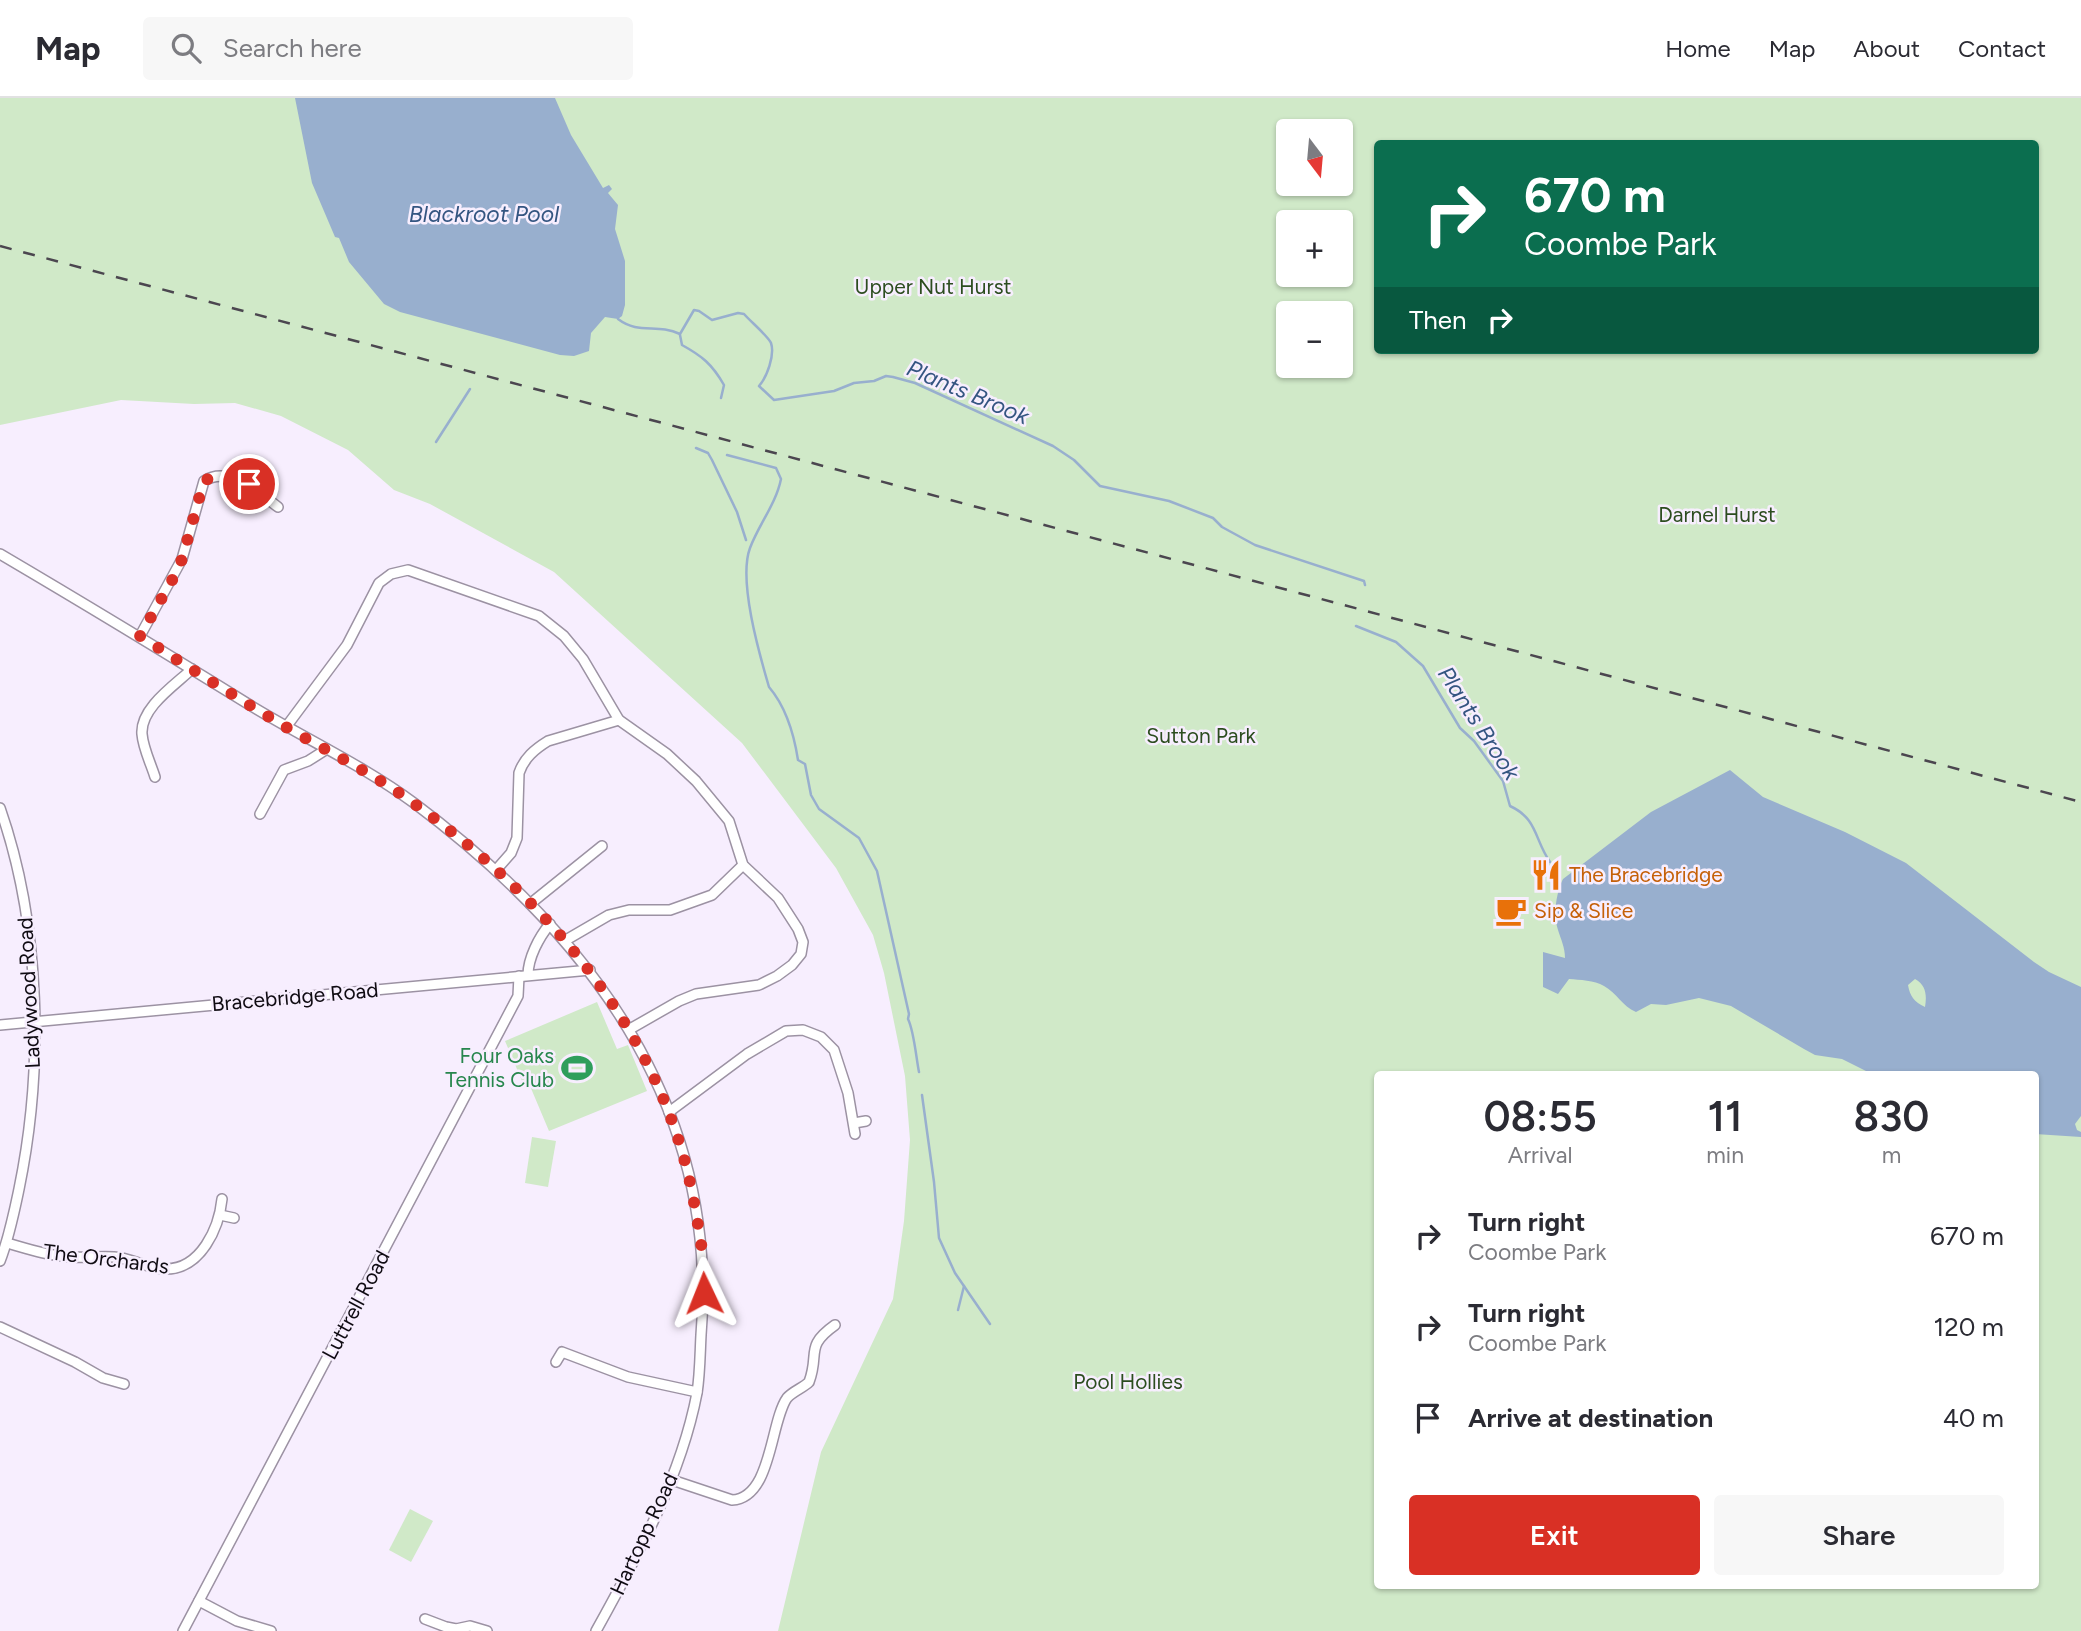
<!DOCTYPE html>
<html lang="en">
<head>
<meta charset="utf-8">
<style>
  body { margin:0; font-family:Figtree,sans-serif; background:#f7f7f7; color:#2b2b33; height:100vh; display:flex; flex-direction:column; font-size:26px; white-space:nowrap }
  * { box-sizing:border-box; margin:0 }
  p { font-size:23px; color:#7c7c81 }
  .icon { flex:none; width:38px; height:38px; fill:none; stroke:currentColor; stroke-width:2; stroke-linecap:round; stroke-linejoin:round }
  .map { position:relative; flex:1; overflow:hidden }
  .side { position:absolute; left:1374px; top:973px; width:665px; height:518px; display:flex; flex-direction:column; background:#fff; border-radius:7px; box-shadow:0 2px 5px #0004 }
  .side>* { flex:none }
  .top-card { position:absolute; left:1374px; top:42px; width:665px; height:214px; border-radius:7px; box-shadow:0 2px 5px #0004; background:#0b6e4f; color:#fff; overflow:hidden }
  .needle { width:46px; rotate:164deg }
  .buttons { position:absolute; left:1276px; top:21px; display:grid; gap:14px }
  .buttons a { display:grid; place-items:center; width:77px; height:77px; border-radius:7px; background:#fff; box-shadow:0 2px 5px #0004; font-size:35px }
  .pin { position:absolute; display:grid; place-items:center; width:60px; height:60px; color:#fff; margin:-30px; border:4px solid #fff; border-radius:50%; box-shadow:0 2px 7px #0007 }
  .me { position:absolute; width:77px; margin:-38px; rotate:358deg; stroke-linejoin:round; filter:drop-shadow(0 0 5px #0008) }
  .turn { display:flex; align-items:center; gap:24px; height:147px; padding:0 35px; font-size:32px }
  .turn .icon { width:91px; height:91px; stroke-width:2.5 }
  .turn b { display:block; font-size:49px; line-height:60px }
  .then { display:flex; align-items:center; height:66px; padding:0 35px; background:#0003; gap:14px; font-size:26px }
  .eta { display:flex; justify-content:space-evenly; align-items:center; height:119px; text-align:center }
  .eta b { font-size:42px; font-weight:600; line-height:49px }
  .action { display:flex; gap:14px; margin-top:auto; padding:14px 35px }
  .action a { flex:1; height:80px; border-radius:7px; background:#d93025; color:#fff; font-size:28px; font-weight:600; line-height:80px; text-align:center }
  .action a+a { background:#f7f7f7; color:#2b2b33 }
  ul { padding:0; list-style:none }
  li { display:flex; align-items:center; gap:21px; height:91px; padding:0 35px }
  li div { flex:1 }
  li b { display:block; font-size:26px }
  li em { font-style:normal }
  header { display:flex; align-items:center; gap:42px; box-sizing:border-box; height:98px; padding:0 35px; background:#fff; border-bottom:2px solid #e1e1e2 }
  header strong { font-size:33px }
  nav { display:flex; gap:38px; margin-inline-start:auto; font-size:24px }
  .search { width:490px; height:63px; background:#f7f7f7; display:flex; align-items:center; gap:18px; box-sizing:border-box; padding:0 24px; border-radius:7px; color:#7c7c81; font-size:26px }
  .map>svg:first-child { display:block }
  .green { fill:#d0e9c8; fill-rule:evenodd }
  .water { fill:#98afce; fill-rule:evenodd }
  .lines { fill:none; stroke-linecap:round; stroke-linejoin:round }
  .stream { stroke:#98afce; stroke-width:2.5 }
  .minor-casing { stroke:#9c92a3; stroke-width:12 }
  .minor { stroke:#fff; stroke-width:9 }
  .rail { stroke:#4b464f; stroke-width:2.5; stroke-dasharray:12 12; stroke-linecap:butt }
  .route { stroke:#d93025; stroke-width:12; stroke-dasharray:0 21.6 }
  .labels { text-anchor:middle; stroke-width:5; stroke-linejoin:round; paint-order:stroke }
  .park-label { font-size:21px; fill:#2c4d1f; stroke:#f7eefe }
  .food-label { font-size:21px; fill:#c56008; stroke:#f7eefe; text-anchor:start }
  .street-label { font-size:21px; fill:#0f0b12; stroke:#f7eefe }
  .leisure-label { font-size:21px; fill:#27864d; stroke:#f7eefe; text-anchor:end }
  .water-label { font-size:23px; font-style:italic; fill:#345581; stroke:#f7eefe }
</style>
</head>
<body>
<header>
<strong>Map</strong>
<div class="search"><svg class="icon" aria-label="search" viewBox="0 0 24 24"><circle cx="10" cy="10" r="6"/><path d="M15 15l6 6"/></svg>Search here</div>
<nav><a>Home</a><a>Map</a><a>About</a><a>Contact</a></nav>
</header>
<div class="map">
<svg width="2081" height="1533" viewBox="0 0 2081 1533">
  <rect width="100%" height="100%" fill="#f7eefe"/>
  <g class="green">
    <path d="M0 0H2081V1533H778L821 1354 893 1201 904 1123 910 1042 905 978 884 875 873 837 836 770 742 645 554 474 430 406 394 392 348 352 281 318 235 305 194 306 121 302 0 327ZM1288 33H1340V86H1288ZM1377 46H2035V252H1377ZM1288 124H1340V177H1288ZM1288 215H1340V268H1288ZM1377 976H2035V1488H1377Z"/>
    <path d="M597 904 617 951 628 947 647 993 549 1033 530 988 525 990 505 943Z"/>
    <path d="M532 1039 556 1043 548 1089 525 1085Z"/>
    <path d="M410 1411 433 1423 411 1464 389 1452Z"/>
  </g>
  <g class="water">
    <path d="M295 0H555L571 37 603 90 609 87 612 91 608 95 618 107 615 131 625 163V207L622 218 618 221 605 219 591 235 589 253 574 258 560 257 400 214 384 206 349 164 339 140 335 139 312 85Z"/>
    <path d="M1730 672 1763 699 1845 734 1906 765 2034 864 2049 874 2081 889V1018L2075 1026 2077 1032 2081 1034V1039L2035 1036V976H1872L1842 961 1815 957 1804 951 1731 908 1699 900 1666 907 1651 906 1636 914C1622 908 1617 895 1604 888 1594 882 1580 882 1569 881L1558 896 1543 889V854L1565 860C1565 849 1561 842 1558 832 1553 817 1556 795 1563 781L1651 714ZM1915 881C1926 887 1927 897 1925 909 1914 904 1910 898 1908 887Z"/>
  </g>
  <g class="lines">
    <g class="stream">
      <path d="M618 221C639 237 657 225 680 236L694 212 699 213 712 222 738 215 744 216C750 223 768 238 771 245 775 257 767 279 759 288L774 302 834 293 854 285 874 283 886 278 893 279 915 285 1053 348 1074 362 1100 388 1169 403 1213 420 1222 429 1255 447 1364 483 1365 487"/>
      <path d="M680 237 682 247C702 258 712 266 724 287L721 300"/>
      <path d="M436 344 470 291"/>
      <path d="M696 350 708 355 712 362 737 414 746 442"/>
      <path d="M727 357 776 370 781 381C776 406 759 426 750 450 738 482 759 555 769 589 786 609 794 636 798 662L805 666 811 697 819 711 859 740 877 773 909 916 908 921C914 933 916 959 919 974"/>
      <path d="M1356 528 1396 544 1423 568 1460 630 1474 643 1503 683 1510 708C1538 721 1534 741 1550 764"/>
      <path d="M922 997 934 1084 939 1140 955 1175 990 1226"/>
      <path d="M958 1212 964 1188"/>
    </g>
    <defs>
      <g id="minor">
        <path d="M0 456C85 506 169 557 253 609 306 641 364 668 414 705 589 836 720 1008 701 1237 700 1256 700 1276 697 1295 681 1379 637 1459 596 1533"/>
        <path d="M140 538 182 461 204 383C229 367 258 394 278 409"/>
        <path d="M286 629 347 547 379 485 391 476 408 472 539 518 564 538 583 561 619 622 667 656 696 683 729 723 743 767 778 800 798 831 803 844 801 856 792 867 777 878 759 887 696 896 679 903 630 931"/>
        <path d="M155 679C151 666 143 650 142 636 140 610 175 587 192 571"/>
        <path d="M0 710C41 827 44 970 19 1091 14 1115 9 1140 0 1163"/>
        <path d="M260 716 284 672 308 663 327 651"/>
        <path d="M496 772 511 755 517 740 519 675C524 660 535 651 548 643L619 622"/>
        <path d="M530 806 602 748"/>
        <path d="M566 842 609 817 629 812H670L712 797 743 767"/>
        <path d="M528 877C528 860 539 839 550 826"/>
        <path d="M0 927 590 872"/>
        <path d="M669 1014 747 956 786 933 803 932 821 939 834 952 848 995 855 1036"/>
        <path d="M854 1025 866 1023"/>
        <path d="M220 1117 234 1120"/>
        <path d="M7 1145C28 1151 49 1158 71 1159 85 1160 100 1158 114 1159 132 1160 148 1171 166 1171 201 1171 219 1130 222 1101"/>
        <path d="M0 1229 75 1264 103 1280 124 1286"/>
        <path d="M556 1264 562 1254 628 1279 697 1294"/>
        <path d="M672 1382 732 1402C772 1400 770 1324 787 1300 793 1293 803 1290 809 1284 820 1255 804 1249 835 1227"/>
        <path d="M199 1503 237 1523 271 1533"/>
        <path d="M425 1521 446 1529 456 1531 470 1528 487 1533"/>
        <path d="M183 1533 518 898 519 878"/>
      </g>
    </defs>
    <use href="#minor" class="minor-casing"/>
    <use href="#minor" class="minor"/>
    <path class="rail" d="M0 148 2081 704"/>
  </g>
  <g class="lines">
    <path class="route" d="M249 386C235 380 218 374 204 383L182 461 175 477 140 538C188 569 236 599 284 628 327 653 372 675 412 704 551 803 669 943 696 1116 701 1142 705 1168 704 1195"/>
  </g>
  <defs>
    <symbol id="restaurant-bare" viewBox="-9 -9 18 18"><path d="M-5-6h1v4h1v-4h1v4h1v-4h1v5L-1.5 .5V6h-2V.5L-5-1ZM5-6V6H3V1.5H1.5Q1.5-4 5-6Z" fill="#e8710a" stroke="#f7eefe" stroke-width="2.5" paint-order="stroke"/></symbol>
    <symbol id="cafe-bare" viewBox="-9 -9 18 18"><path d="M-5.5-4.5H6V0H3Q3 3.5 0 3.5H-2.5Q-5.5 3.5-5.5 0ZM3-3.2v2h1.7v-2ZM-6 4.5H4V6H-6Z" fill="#e8710a" stroke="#f7eefe" stroke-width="2.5" paint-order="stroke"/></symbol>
    <symbol id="stadium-bare" viewBox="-9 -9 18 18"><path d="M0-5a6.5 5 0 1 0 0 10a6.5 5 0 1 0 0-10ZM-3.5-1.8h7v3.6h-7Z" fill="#2e9e5b" stroke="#f7eefe" stroke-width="2.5" paint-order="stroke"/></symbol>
  </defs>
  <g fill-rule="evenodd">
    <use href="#restaurant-bare" x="1524" y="755" width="44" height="44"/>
    <use href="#cafe-bare" x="1489" y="791" width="44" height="44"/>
    <use href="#stadium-bare" x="555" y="948" width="44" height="44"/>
  </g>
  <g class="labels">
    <g class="park-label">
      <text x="933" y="196">Upper Nut Hurst</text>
      <text x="1717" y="424">Darnel Hurst</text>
      <text x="1201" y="645">Sutton Park</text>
      <text x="1128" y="1291">Pool Hollies</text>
    </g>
    <g class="food-label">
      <text x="1569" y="784">The Bracebridge</text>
      <text x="1534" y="820">Sip &amp; Slice</text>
    </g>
    <g class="street-label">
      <text transform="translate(29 895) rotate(-93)" y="7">Ladywood Road</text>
      <text transform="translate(295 899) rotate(-5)" y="7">Bracebridge Road</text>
      <text transform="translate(106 1161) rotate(7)" y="7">The Orchards</text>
      <text transform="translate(356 1207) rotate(-62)" y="7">Luttrell Road</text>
      <text transform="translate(644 1436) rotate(-65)" y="7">Hartopp Road</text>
    </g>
    <g class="leisure-label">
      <text x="554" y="965">Four Oaks<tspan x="554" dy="24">Tennis Club</tspan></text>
    </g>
    <g class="water-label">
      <text x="484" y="124">Blackroot Pool</text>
      <text transform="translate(968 294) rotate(23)" y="8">Plants Brook</text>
      <text transform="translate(1479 625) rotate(57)" y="8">Plants Brook</text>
    </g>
  </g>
</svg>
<div class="buttons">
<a><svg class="needle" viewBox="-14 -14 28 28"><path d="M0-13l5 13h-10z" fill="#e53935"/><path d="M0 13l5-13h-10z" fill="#7c7c81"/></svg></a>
<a>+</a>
<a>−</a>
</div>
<div class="pin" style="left:249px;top:386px;background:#d93025"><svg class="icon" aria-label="arrive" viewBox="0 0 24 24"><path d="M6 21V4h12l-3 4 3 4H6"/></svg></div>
<svg class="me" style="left:704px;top:1195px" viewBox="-20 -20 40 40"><path d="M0-17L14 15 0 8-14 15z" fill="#d93025" stroke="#fff" stroke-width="4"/></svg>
<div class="top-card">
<div class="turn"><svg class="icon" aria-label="right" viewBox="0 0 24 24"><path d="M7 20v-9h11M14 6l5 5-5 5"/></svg><div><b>670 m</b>Coombe Park</div></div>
<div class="then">Then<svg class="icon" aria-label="right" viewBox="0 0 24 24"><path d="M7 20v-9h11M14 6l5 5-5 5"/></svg></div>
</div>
<section class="side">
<div class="eta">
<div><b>08:55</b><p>Arrival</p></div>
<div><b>11</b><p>min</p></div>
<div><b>830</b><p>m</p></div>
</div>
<ul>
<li><svg class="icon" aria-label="right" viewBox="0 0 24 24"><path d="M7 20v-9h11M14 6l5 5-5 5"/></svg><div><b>Turn right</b><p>Coombe Park</p></div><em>670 m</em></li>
<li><svg class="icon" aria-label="right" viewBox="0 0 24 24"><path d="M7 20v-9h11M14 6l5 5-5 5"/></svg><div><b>Turn right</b><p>Coombe Park</p></div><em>120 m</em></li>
<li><svg class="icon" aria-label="arrive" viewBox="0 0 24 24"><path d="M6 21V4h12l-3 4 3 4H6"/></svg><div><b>Arrive at destination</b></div><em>40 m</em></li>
</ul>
<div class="action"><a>Exit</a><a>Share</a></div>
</section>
</div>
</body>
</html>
